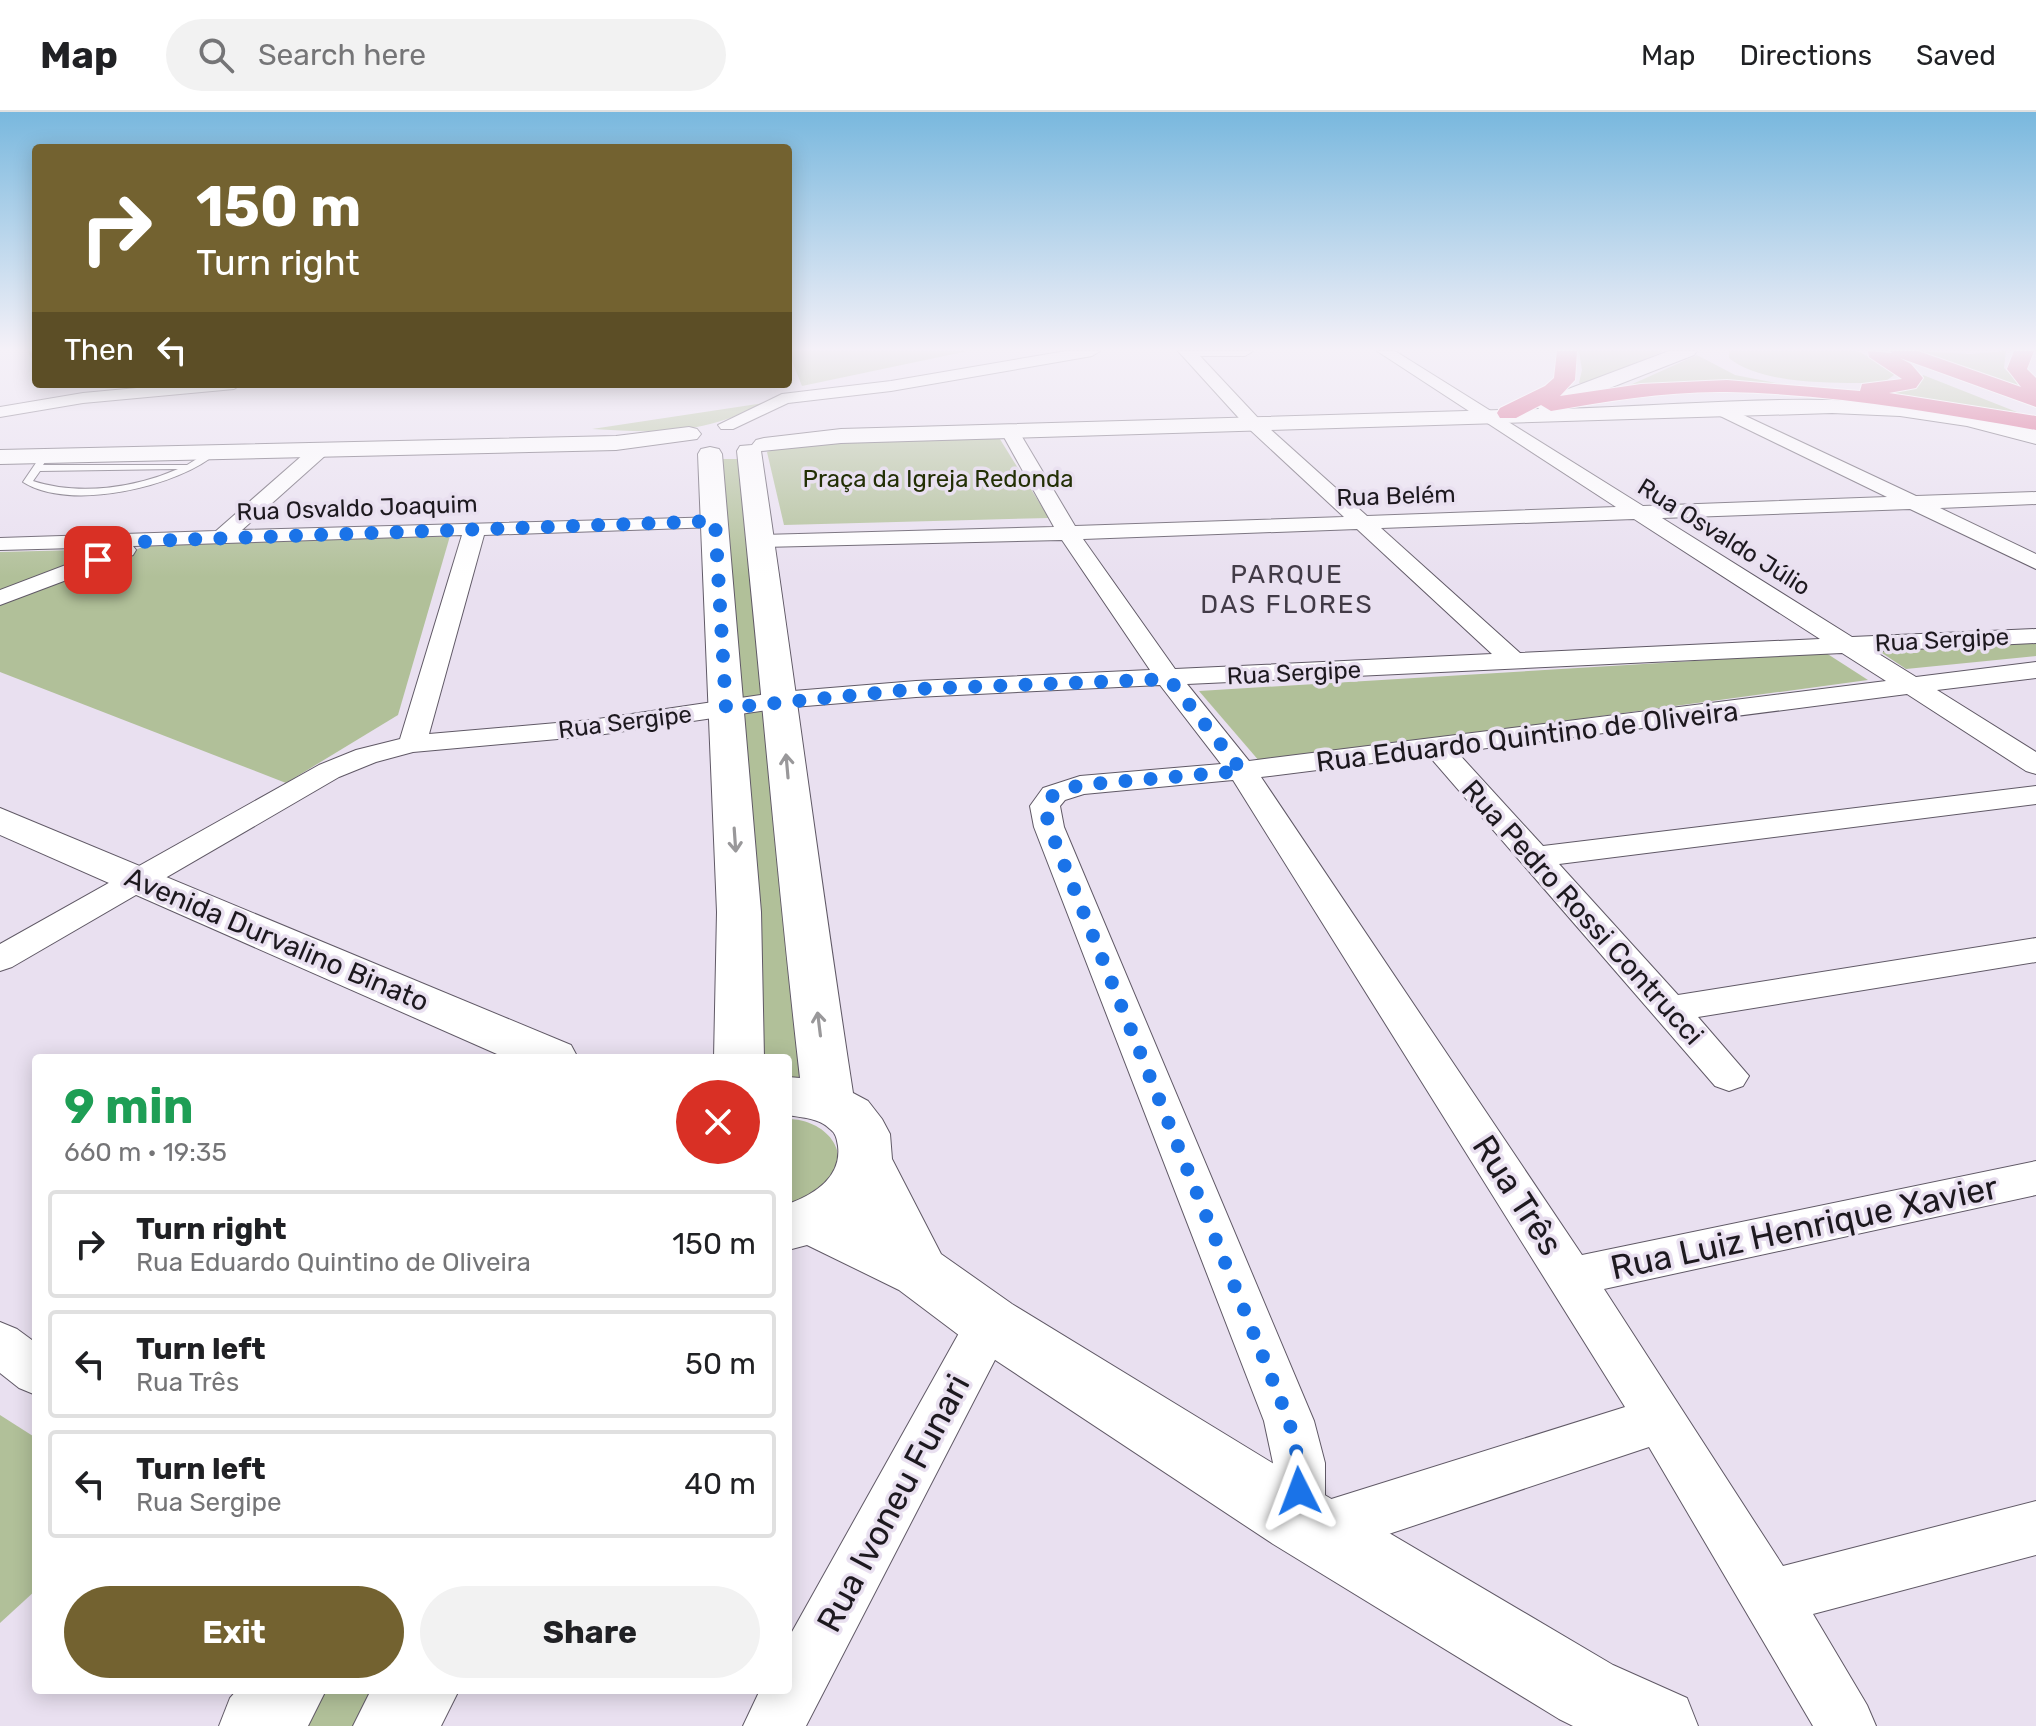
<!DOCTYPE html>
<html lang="en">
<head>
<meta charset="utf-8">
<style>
  body { margin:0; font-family:Rubik,sans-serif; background:#f2f2f2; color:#202124; height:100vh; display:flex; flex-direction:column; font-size:30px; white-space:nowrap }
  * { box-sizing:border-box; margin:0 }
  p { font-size:26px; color:#757577 }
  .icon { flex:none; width:44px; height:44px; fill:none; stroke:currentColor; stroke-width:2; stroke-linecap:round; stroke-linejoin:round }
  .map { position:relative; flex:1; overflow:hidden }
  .drawer { position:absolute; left:32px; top:942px; width:760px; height:640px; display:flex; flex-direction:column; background:#fff; border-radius:8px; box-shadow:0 4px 20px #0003 }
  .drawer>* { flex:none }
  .banner { position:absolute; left:32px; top:32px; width:760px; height:244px; border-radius:8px; box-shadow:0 4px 20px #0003; background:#736230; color:#fff; overflow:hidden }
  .pin { position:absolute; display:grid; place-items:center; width:68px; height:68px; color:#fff; margin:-34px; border-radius:16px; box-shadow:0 4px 12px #0006 }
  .me { position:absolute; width:88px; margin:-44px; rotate:357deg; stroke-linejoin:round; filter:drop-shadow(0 0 6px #0008) }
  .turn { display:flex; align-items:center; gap:28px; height:168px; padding:0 32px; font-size:36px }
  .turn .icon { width:104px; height:104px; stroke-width:2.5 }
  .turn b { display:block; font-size:56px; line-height:68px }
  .then { display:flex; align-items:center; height:76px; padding:0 32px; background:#0003; gap:16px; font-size:30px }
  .round { display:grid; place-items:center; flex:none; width:84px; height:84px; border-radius:42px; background:#f2f2f2 }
  .summary { display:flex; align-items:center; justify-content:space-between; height:136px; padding:0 32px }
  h1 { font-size:48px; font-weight:700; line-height:60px; color:#1e9e55 }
  .action { display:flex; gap:16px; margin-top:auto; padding:16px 32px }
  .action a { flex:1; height:92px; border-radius:48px; background:#736230; color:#fff; font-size:32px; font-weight:700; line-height:92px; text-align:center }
  .action a+a { background:#f2f2f2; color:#202124 }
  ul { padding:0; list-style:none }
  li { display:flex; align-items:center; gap:24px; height:108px; margin:0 16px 12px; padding:0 16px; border:4px solid #e0e0e0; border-radius:8px }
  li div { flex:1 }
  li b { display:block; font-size:30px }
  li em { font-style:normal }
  header { display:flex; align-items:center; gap:48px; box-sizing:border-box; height:112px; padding:0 40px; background:#fff; border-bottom:2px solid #e0e0e0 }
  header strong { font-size:38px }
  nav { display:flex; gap:44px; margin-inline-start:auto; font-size:28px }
  .search { width:560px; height:72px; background:#f2f2f2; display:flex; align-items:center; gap:20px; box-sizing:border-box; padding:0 28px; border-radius:44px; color:#757577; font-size:30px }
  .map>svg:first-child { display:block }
  .green { fill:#b1c099 }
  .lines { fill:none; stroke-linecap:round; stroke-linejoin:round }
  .lane-casing { stroke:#605966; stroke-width:2 }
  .street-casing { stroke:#605966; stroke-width:2 }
  .secondary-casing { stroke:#605966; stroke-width:2 }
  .highway-casing { stroke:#fff; stroke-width:2 }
  .lane { fill:#fff; fill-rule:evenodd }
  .street { fill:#fff; fill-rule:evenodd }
  .secondary { fill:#fff; fill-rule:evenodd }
  .highway { fill:#d65581; fill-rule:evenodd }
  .wall { fill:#c88f8d }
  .oneway { stroke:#99989a }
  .route { stroke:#1a73e8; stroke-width:14; stroke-dasharray:0 25.2 }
  .labels { text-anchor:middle; stroke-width:7; stroke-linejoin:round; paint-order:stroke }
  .far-park-label { font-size:24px; fill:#232f05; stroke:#e9e0f0 }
  .far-street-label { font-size:24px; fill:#1d191f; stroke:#e9e0f0 }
  .far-neighbourhood-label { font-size:26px; letter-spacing:2px; fill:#423b47; stroke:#e9e0f0 }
  .street-label { font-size:28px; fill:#1d191f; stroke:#e9e0f0 }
  .near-street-label { font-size:34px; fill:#1d191f; stroke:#e9e0f0 }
</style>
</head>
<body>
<header>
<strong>Map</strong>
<div class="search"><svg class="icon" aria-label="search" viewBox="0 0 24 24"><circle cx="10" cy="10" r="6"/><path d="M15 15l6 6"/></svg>Search here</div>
<nav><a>Map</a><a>Directions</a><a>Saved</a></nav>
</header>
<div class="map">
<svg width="2036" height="1614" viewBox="0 0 2036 1614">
  <rect width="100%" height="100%" fill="#e9e0f0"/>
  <g class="green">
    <path d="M788 239H968L802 274Z"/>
    <path d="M1579 239H1664L1588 272 1579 271 1582 258Z"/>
    <path d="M1729 239H1857L1892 256 1894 263 1886 269 1875 271C1834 271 1762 273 1729 246Z"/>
    <path d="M1915 239 1970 242 2006 239 2004 256 2029 281Z"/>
    <path d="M1697 243 1735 263 1786 273 1709 269 1628 274Z"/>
    <path d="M1923 263 2032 306 1886 280 1918 274Z"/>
    <path d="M764 291C703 323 658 321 592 317Z"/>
    <path d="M998 324 1049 406 784 413 767 340 793 332Z"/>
    <path d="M715 347H741L811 964 788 967V946H763Z"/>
    <path d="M450 424 398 603 286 671 0 560V492L145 434Z"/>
    <path d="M117 437 0 482V440Z"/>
    <path d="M2036 530V544L1906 557 1879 539Z"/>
    <path d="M1826 541 1868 568 1260 650 1199 579Z"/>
    <path d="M788 1007C824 1007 856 1040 827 1073 818 1083 800 1088 788 1094Z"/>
    <path d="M0 1303 36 1326V1478L0 1511Z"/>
    <path d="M321 1578H387L358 1614H291Z"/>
  </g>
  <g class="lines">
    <defs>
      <path id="lane" d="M211 338 218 340C179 375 69 400 23 370L42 342 45 341 49 344 43 353H187ZM178 357C135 376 79 384 33 369L40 359Z"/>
      <g id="street">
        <path d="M1066 239H1100L1092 244 891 279 788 291 733 317H721L718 313 782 282 891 269Z"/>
        <path d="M1178 239H1253L1245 244H1200L1259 307 1367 404 1616 395 1377 239H1395L1643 394 1887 385 1714 301 1711 297 1714 293 1720 292 1916 384 2036 380V392L1940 396 2036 442V457L1910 397 1662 406 1852 525 2036 517V531L1874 539 1916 565 2036 550V566L1937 578 2036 640V662L2026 659 1907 582 1457 640 1543 734 2036 674V692L1559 752 1678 883 2036 826V850L1698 905 1749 964 1743 974 1729 979 1715 974 1429 644 1261 665 1582 1143 2036 1049V1083L1604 1177 1783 1454 2036 1389V1443L1813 1502 1867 1593 1876 1614H1813L1649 1335 1320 1445 1279 1426 1271 1407 1273 1351 1264 1309 1034 715 1030 694 1043 676 1080 664 1221 652 1160 573 916 585 781 596 591 624 413 640 376 650 339 665 12 855 0 859V832L319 653 356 638 400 627 462 423 133 434 136 438 133 443 0 493V478L113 435 0 438V426L216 419 313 334H327L329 338 327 342 242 418 722 405 725 409 722 413 715 415 484 423 429 622 591 608 781 580 916 569 1150 558 1062 428 758 435 747 429 758 423 1054 415 1000 318 1009 313 1018 318 1075 414 1344 405 1247 315ZM1634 407 1820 527 1520 541 1381 416ZM1357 417 1492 542 1175 557 1083 427ZM1842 541 1886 569 1249 649 1187 572ZM1233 668 1625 1295 1325 1389V1351L1314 1309 1064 715 1060 694 1065 688 1084 682Z"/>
        <path d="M180 272H242L234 277 83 291 0 305V295L83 281Z"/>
        <path d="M990 1190 1007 1196 1014 1211 806 1614H743L760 1578H788V1527L973 1196Z"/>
        <path d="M0 1210 17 1217 36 1231V1283L19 1276 0 1261Z"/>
      </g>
      <g id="secondary">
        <path d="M1669 239H1697L1694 243 1556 297C1670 294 1785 282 1898 291 1945 295 1991 306 2036 318V332L1967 314 1900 304 1832 301 841 331 761 339C793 553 820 767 853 981L868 989 882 1007 890 1022 892 1047 941 1142 1012 1192 1323 1382 1613 1553 1687 1586 1698 1614H1573L1559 1607 1273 1432 968 1230 899 1178 807 1133 788 1138V1092C814 1083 842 1065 838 1034 837 1028 836 1021 830 1017 819 1006 803 1006 788 1003V965L800 966C776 757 759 548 737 339L740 334 752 333 756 328 764 326 841 317 1539 297 1536 293 1539 288Z"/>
        <path d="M689 315 697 317 701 322 697 327 616 338 0 352V338L616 324Z"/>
        <path d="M710 335 719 337 722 342 761 800 764 946H714L717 800 698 342 701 337Z"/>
        <path d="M0 696 571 933 578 946H506L0 723Z"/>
        <path d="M237 1578H326L308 1614H219L230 1586Z"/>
        <path d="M371 1578H459L441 1614H353Z"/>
      </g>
      <path id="highway" d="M1557 239H1577L1575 268 1560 284 1641 272 1727 268 1860 279 1862 272 1902 267 1869 245 1868 239 1892 241 1890 239H1918L2021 275 2007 257 2014 239H2034L2027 257 2036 266V295L1900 246 1911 252 1923 266 1916 276 1889 281 2036 304V318C1934 300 1831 282 1727 280 1668 279 1609 289 1551 299L1541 293 1516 306H1500L1497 301 1500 296 1545 274 1554 266Z"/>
    </defs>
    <use href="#lane" class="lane-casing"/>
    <use href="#street" class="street-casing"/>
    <use href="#secondary" class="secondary-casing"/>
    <use href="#highway" class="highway-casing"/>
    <use href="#lane" class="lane"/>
    <use href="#street" class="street"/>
    <use href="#secondary" class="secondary"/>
    <use href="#highway" class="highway"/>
  </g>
  <path class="wall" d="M28 239H36V248L32 247Z"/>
  <defs><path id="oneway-shaft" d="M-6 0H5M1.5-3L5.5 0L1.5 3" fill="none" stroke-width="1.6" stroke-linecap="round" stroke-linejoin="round" transform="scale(2)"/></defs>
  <g class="oneway">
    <use href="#oneway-shaft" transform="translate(787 654) rotate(-95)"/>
    <use href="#oneway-shaft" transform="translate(735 728) rotate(86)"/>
    <use href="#oneway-shaft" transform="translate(819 912) rotate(-97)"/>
  </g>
  <linearGradient id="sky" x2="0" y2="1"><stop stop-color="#79b8de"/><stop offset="0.51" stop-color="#f5f1f8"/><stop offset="1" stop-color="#f5f1f8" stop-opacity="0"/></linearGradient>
  <rect width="2036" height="465" fill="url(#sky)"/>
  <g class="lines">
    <path class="route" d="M98 448 147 429 715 409 726 596 916 577 1169 567 1242 659 1080 673 1054 682 1045 694 1049 715 1289 1309 1299 1351V1379"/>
  </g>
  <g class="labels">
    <g class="far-park-label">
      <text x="938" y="375">Praça da Igreja Redonda</text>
    </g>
    <g class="far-street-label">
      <text transform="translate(1396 384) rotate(-2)" y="8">Rua Belém</text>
      <text transform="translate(357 396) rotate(-2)" y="8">Rua Osvaldo Joaquim</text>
      <text transform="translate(1724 425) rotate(32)" y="8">Rua Osvaldo Júlio</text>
      <text transform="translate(1942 528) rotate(-3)" y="8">Rua Sergipe</text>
      <text transform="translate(1294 561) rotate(-3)" y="8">Rua Sergipe</text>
      <text transform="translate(625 610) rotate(-7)" y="8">Rua Sergipe</text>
    </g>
    <g class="far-neighbourhood-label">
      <text x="1287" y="471">PARQUE<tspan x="1287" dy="30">DAS FLORES</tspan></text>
    </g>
    <g class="street-label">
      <text transform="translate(1527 624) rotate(-7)" y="10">Rua Eduardo Quintino de Oliveira</text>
      <text transform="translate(1583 800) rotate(48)" y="10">Rua Pedro Rossi Contrucci</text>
      <text transform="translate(277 827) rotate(23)" y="10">Avenida Durvalino Binato</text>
    </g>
    <g class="near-street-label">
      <text transform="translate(1518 1083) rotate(57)" y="12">Rua Três</text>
      <text transform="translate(1804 1115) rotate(-12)" y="12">Rua Luiz Henrique Xavier</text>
      <text transform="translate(893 1391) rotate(-62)" y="12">Rua Ivoneu Funari</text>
    </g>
  </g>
</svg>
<div class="pin" style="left:98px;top:448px;background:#d93025"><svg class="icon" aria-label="arrive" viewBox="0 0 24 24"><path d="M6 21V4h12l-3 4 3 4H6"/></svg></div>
<svg class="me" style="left:1299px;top:1379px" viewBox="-20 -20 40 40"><path d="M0-17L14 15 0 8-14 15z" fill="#1a73e8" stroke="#fff" stroke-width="4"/></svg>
<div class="banner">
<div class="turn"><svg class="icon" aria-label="right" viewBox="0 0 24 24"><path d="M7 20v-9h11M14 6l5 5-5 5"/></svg><div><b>150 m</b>Turn right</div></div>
<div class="then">Then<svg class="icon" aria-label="left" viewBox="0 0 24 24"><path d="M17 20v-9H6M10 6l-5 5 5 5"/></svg></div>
</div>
<section class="drawer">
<div class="summary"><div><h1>9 min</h1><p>660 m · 19:35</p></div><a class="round" style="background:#d93025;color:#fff"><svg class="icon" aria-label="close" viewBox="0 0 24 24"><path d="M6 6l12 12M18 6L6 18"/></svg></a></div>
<ul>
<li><svg class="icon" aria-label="right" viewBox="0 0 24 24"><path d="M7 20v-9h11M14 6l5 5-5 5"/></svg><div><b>Turn right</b><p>Rua Eduardo Quintino de Oliveira</p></div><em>150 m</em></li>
<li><svg class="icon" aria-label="left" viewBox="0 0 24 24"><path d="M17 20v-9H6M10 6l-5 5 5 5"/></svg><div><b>Turn left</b><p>Rua Três</p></div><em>50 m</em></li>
<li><svg class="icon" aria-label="left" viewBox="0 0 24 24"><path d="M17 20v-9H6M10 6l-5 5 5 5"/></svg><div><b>Turn left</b><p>Rua Sergipe</p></div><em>40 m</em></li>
</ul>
<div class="action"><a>Exit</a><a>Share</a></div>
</section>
</div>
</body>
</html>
